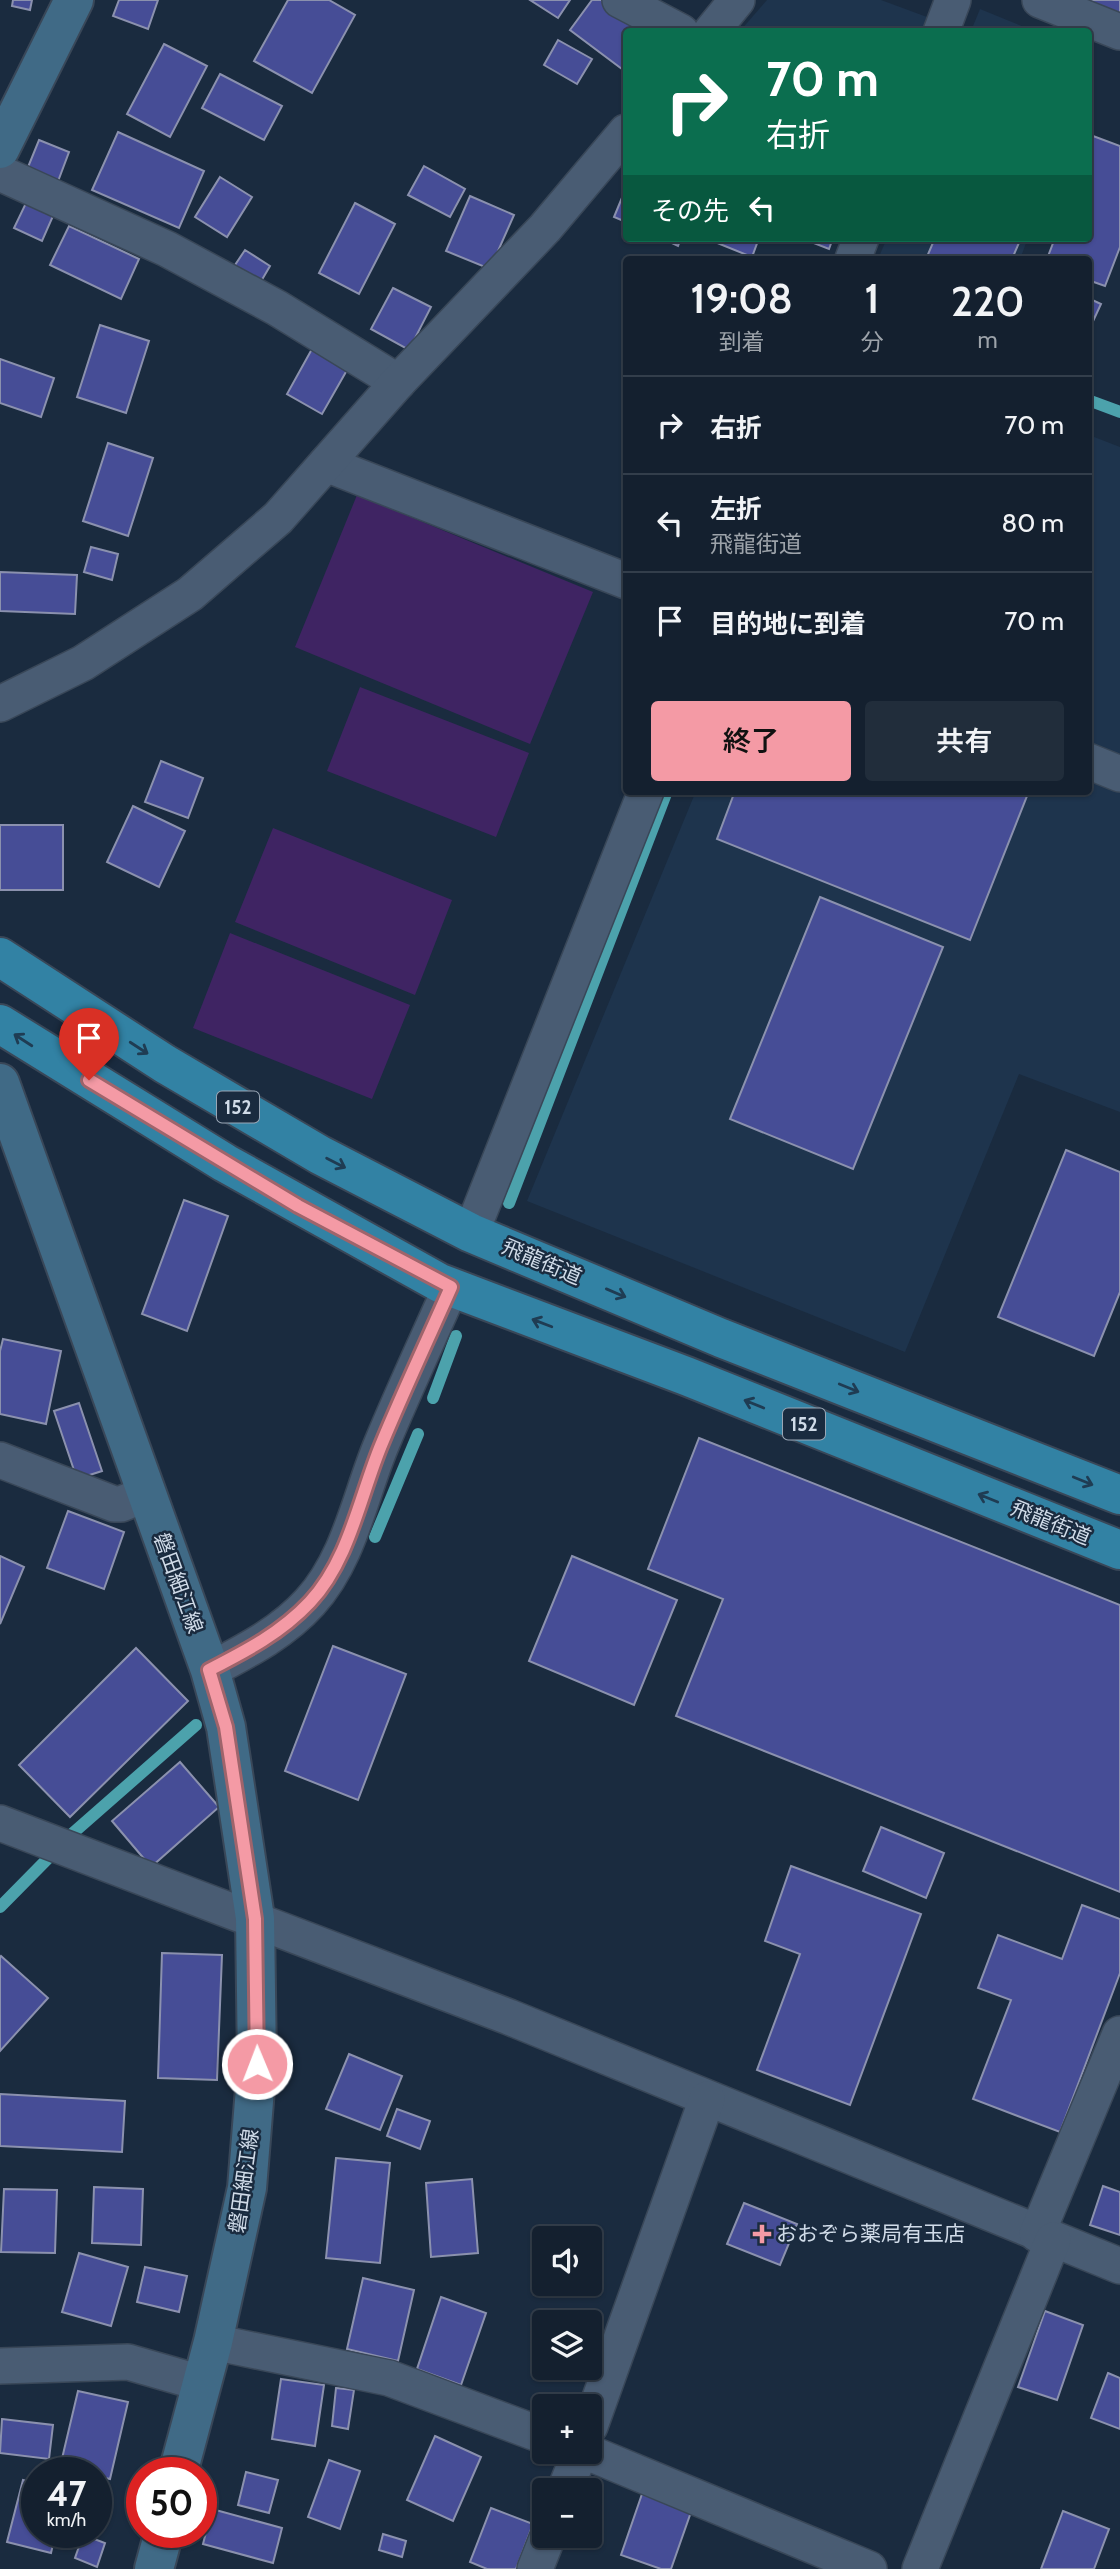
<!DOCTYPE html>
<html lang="ja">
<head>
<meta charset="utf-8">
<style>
  body { margin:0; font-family:Cabin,"Noto Sans JP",sans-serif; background:#212d3b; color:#f1f3f6; height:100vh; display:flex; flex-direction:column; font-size:26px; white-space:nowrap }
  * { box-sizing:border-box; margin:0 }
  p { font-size:23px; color:#9da3aa }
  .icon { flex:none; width:38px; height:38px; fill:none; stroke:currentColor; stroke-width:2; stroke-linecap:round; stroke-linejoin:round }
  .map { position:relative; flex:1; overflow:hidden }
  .details { position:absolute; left:623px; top:256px; width:469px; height:539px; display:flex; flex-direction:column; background:#14202f; border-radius:7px; box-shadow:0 2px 5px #0004,0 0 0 2px #333e4b }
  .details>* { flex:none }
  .hud { position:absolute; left:623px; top:28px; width:469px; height:214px; border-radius:7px; box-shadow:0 2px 5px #0004,0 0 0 2px #333e4b; background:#0b6e4f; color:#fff; overflow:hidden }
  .buttons { position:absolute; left:532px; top:2226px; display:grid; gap:14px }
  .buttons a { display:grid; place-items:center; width:70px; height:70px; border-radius:7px; background:#14202f; box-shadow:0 2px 5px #0004,0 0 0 2px #333e4b; font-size:35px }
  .speed { position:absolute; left:21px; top:2457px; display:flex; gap:14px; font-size:35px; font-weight:700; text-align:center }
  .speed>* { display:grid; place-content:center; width:91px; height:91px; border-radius:50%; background:#14202f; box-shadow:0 2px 5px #0004,0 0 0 2px #333e4b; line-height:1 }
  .speed small { font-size:18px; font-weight:400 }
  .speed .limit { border:10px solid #d22; background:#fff; color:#111 }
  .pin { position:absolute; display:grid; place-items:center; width:60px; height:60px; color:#fff; margin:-72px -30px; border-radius:50% 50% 50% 0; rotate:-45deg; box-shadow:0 0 7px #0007 }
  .pin .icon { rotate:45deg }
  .me { position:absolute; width:77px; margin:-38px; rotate:359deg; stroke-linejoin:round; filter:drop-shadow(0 0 5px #0008) }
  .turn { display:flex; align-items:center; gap:24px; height:147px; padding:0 28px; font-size:32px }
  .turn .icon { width:91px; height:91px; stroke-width:2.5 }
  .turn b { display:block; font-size:49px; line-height:60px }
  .then { display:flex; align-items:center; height:66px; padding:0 28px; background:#0003; gap:14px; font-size:26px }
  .eta { display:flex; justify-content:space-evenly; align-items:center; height:119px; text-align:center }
  .eta b { font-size:42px; font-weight:600; line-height:49px }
  .primary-button { display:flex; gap:14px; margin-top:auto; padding:14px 28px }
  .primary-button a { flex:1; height:80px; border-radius:7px; background:#f49aa5; color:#111; font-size:28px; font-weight:600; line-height:80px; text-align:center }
  .primary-button a+a { background:#212d3b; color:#f1f3f6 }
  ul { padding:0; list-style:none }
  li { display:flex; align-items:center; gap:21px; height:98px; padding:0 28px; border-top:2px solid #333e4b }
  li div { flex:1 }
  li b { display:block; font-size:26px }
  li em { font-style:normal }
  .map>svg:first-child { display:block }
  .built { fill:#1e344d }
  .green { fill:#3f2463 }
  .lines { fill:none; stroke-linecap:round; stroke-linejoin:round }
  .stream { stroke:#4ca2ac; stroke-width:12 }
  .building { fill:#464d96; stroke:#8b91ae; stroke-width:2 }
  .minor-casing { stroke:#394758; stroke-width:38 }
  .secondary-casing { stroke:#394758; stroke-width:42 }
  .trunk-casing { stroke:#394758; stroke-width:42 }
  .minor { stroke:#495c73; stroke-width:35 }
  .secondary { stroke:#406a86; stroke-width:38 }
  .trunk { stroke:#3282a4; stroke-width:38 }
  .oneway { stroke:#1f3c53 }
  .route-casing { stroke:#9f646b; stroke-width:18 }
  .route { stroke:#f49aa5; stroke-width:12 }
  .poi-dot { fill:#f49aa5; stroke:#1a2b3f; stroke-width:2.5 }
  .labels { text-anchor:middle; stroke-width:5; stroke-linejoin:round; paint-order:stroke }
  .shield { fill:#1a2b3f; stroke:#99a6b5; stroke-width:2 }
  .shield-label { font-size:19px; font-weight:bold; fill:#d0dbe8 }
  .street-label { font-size:21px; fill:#d0dbe8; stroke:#1a2b3f }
  .poi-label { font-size:21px; fill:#d0dbe8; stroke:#1a2b3f; text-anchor:start }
</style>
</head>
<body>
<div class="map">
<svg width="1120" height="2569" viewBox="0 0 1120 2569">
  <rect width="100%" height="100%" fill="#1a2b3f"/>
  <g class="built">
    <path d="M767 0H881L927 17 922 31H740Z"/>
    <path d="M980 9 1034 31H971Z"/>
    <path d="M887 238H1028L1020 259H878Z"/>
    <path d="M1089 435 1120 447V1112L1019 1074 905 1352 527 1201 696 791H1088Z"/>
  </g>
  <g class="green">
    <path d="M357 495 593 592 530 744 295 647Z"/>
    <path d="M360 687 529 753 496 837 327 771Z"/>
    <path d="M273 828 452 900 415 995 235 922Z"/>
    <path d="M230 933 410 1005 372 1099 193 1028Z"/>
  </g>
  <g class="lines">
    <g class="stream">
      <path d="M1088 400 1120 412"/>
      <path d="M509 1203 667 791"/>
      <path d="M433 1398 456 1336"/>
      <path d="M375 1537 418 1434"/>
      <path d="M0 1907 73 1833 196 1725"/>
    </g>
  </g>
  <g class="building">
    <path d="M13 0H32L30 10 12 6Z"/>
    <path d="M119 0H158L148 29 113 16Z"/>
    <path d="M288 0H329L355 15 312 93 254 61Z"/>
    <path d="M530 0H570L558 18Z"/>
    <path d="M592 0H601L642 32H626V72L570 30Z"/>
    <path d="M1086 0H1120V17Z"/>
    <path d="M558 40 592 59 577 84 544 65Z"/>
    <path d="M164 44 207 66 170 137 127 114Z"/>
    <path d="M220 74 282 106 264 140 202 108Z"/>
    <path d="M118 132 204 171 179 228 92 190Z"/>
    <path d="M1093 136 1120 146V247L1105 286 1088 280V259H1047L1055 238H1088V148Z"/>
    <path d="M39 140 69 152 57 184 26 172Z"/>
    <path d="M424 166 465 189 450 217 408 195Z"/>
    <path d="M220 177 252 197 227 237 195 217Z"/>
    <path d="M626 188V222L614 217Z"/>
    <path d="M470 196 514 215 490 269 446 251Z"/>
    <path d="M26 203 53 216 42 241 14 228Z"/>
    <path d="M355 203 395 224 359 294 319 273Z"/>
    <path d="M69 226 139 259 121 299 50 265Z"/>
    <path d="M661 238H681L678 246Z"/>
    <path d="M705 238H759L752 257Z"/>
    <path d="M801 238H833L829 249Z"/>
    <path d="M935 238H1021L1012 259H926Z"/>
    <path d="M245 250 270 266 256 290 229 274Z"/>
    <path d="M393 288 431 307 409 350 371 329Z"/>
    <path d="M1088 298 1101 304 1088 332Z"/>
    <path d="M100 325 149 341 126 413 77 397Z"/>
    <path d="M312 349 347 370 322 414 287 394Z"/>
    <path d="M0 359 54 378 41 417 0 403Z"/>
    <path d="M108 443 153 458 128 536 83 521Z"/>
    <path d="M91 547 118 554 112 580 84 572Z"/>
    <path d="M0 572 77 575 75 614 0 611Z"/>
    <path d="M161 761 203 778 188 818 145 802Z"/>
    <path d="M735 791H1029L970 940 717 839Z"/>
    <path d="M133 806 185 831 159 887 107 862Z"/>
    <rect x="0" y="825" width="63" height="65"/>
    <path d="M820 897 943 947 853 1169 730 1119Z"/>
    <path d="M1066 1150 1120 1172V1292L1094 1356 998 1317Z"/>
    <path d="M184 1200 228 1216 187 1331 142 1314Z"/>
    <path d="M3 1339 61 1351 46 1424 0 1414V1351Z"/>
    <path d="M79 1403 102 1471 77 1479 54 1411Z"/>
    <path d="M699 1438 1120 1605V1892L676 1716 723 1599 648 1569Z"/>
    <path d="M68 1511 124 1532 104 1589 47 1568Z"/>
    <path d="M0 1556 24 1567 0 1624Z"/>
    <path d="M572 1556 677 1600 634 1705 529 1661Z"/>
    <path d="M333 1646 406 1674 358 1800 285 1771Z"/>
    <path d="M136 1648 188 1701 70 1817 19 1765Z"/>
    <path d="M180 1762 219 1807 151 1867 112 1821Z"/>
    <path d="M881 1827 944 1853 926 1898 863 1871Z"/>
    <path d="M791 1866 921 1914 850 2105 757 2070 800 1954 765 1941Z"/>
    <path d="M1082 1905 1120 1919V1973L1060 2132 973 2099 1011 2000 978 1988 998 1935 1062 1959Z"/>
    <path d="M162 1953 222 1955 217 2080 158 2078Z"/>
    <path d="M1 1956 48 1998 0 2051V1957Z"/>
    <path d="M349 2054 402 2076 380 2130 326 2109Z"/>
    <path d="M0 2094 125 2101 122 2152 0 2146Z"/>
    <path d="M397 2109 430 2121 420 2149 387 2136Z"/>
    <path d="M336 2158 390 2163 380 2263 326 2258Z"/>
    <path d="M472 2179 478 2253 431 2257 426 2183Z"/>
    <path d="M1103 2186 1120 2192V2235L1090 2225Z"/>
    <path d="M94 2187 143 2189 141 2245 92 2243Z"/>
    <path d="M4 2189 57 2190 55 2253 1 2252Z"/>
    <path d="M744 2203 797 2224 780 2265 727 2244Z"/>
    <path d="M79 2253 128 2267 111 2326 62 2312Z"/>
    <path d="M145 2267 187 2276 179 2312 137 2302Z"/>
    <path d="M363 2278 414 2290 398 2361 347 2349Z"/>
    <path d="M441 2297 486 2313 461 2385 417 2369Z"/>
    <path d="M1045 2311 1083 2325 1057 2400 1018 2387Z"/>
    <path d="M1108 2373 1120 2378V2429L1091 2418Z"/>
    <path d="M281 2379 324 2385 315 2446 272 2439Z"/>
    <path d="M336 2388 354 2390 348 2429 332 2426Z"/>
    <path d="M78 2391 128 2402 110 2479 96 2476V2473H83L60 2467Z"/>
    <path d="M2 2419 53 2425 49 2459 0 2453Z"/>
    <path d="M435 2436 481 2457 453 2521 407 2500Z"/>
    <path d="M329 2460 360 2471 340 2529 308 2517Z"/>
    <path d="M246 2472 278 2480 269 2513 238 2505Z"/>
    <path d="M23 2480 37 2483V2532H56L51 2553 7 2542Z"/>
    <path d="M642 2494 691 2512 671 2569H661L621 2555Z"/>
    <path d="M491 2508 533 2524 516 2569H487L470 2562Z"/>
    <path d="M212 2509 282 2528 273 2563 203 2544Z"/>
    <path d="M1063 2511 1109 2529 1094 2569H1041Z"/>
    <path d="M383 2534 406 2541 402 2557 379 2550Z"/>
    <path d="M83 2535 105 2543 97 2567 75 2558Z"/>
  </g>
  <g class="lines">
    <defs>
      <g id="minor">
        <path d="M620 0 681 32"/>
        <path d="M1040 0 1120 32"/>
        <path d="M711 32 737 0"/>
        <path d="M941 32 953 0"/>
        <path d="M0 173 167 249 277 308 398 382"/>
        <path d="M853 259 861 238"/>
        <path d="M326 464 626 581"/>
        <path d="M0 704 83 663 190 594 278 518 398 382 545 228 626 132"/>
        <path d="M1088 761 1120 774"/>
        <path d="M471 1233 646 791"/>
        <path d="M0 1460 114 1504H121L146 1494"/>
        <path d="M210 1670C246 1651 282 1633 310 1602 350 1558 360 1495 382 1443 404 1390 428 1339 451 1287"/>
        <path d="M0 1823 509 2017 1120 2266"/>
        <path d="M1037 2234 1120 2034"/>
        <path d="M213 2342 389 2378 544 2436"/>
        <path d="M0 2366 128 2362 201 2383"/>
        <path d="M590 2426 707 2099"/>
        <path d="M587 2452 869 2569"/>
        <path d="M565 2490 580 2452"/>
        <path d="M535 2569 548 2536"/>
        <path d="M920 2569 1053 2240"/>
      </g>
      <g id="secondary">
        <path d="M0 149 74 0"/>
        <path d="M0 1083 210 1670 226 1727 255 1918 257 2064 247 2188 213 2342 178 2473"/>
        <path d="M154 2569 164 2532"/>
      </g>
      <g id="trunk">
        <path d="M0 957 165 1064 320 1155 471 1233 721 1338 1120 1495"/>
        <path d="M0 1024 225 1163 440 1283 686 1376 1120 1550"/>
      </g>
    </defs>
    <use href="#minor" class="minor-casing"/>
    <use href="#secondary" class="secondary-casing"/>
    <use href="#trunk" class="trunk-casing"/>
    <use href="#minor" class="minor"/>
    <use href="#secondary" class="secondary"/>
    <use href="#trunk" class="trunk"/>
  </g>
  <defs><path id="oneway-shaft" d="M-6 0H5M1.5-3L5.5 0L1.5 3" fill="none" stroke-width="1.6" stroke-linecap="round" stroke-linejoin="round" transform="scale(1.75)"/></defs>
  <g class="oneway">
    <use href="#oneway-shaft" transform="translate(23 1040) rotate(-147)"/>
    <use href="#oneway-shaft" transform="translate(139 1048) rotate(33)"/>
    <use href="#oneway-shaft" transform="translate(336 1163) rotate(27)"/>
    <use href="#oneway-shaft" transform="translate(616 1293) rotate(23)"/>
    <use href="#oneway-shaft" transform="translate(542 1323) rotate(-159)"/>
    <use href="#oneway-shaft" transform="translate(849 1388) rotate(22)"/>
    <use href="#oneway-shaft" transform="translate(754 1404) rotate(-158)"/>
    <use href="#oneway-shaft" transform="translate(1083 1481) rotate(22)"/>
    <use href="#oneway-shaft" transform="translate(988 1498) rotate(-158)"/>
  </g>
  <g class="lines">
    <defs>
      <path id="route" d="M89 1080 298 1206 451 1287C428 1339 404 1390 382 1443 360 1495 350 1559 310 1602 281 1633 246 1651 209 1670L226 1727 255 1919 257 2064"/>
    </defs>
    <use href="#route" class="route-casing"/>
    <use href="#route" class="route"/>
  </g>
  <path class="poi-dot" d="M758.5 2223.5h7v7h7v7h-7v7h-7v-7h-7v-7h7z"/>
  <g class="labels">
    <g class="shield">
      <rect x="217" y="1091.5" width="42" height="31" rx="5"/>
      <rect x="783" y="1408.5" width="42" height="31" rx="5"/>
    </g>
    <g class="shield-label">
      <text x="238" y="1114">152</text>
      <text x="804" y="1431">152</text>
    </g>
    <g class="street-label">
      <text transform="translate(542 1262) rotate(23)" y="7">飛龍街道</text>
      <text transform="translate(1051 1523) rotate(22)" y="7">飛龍街道</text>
      <text transform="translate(178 1583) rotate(70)" y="7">磐田細江線</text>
      <text transform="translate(244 2181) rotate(-82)" y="7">磐田細江線</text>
    </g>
    <g class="poi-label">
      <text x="776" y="2241">おおぞら薬局有玉店</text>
    </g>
  </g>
</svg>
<div class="buttons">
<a><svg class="icon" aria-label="sound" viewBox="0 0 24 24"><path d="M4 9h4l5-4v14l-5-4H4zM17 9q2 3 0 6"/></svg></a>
<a><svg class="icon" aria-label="layers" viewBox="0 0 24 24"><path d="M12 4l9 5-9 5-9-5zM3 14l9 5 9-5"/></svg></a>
<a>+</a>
<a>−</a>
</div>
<div class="speed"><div>47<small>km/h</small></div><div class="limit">50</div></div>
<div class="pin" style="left:89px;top:1080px;background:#d93025"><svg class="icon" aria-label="arrive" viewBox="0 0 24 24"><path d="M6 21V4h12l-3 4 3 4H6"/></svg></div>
<svg class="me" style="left:257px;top:2064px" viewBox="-20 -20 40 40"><circle r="17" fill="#f49aa5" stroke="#fff" stroke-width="3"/><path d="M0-11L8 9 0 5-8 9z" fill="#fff"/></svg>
<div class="hud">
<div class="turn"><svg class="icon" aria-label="right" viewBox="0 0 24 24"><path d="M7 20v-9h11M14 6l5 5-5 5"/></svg><div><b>70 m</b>右折</div></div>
<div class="then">その先<svg class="icon" aria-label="left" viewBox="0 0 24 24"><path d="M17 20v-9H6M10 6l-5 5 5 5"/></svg></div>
</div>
<section class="details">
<div class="eta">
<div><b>19:08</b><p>到着</p></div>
<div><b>1</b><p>分</p></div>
<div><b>220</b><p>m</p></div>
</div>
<ul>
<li><svg class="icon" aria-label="right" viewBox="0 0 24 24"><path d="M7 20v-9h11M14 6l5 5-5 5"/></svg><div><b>右折</b></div><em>70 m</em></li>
<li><svg class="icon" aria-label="left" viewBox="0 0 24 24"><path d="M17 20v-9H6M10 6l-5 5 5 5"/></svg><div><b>左折</b><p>飛龍街道</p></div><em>80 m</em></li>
<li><svg class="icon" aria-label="arrive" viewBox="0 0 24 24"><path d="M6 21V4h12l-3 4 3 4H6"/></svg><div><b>目的地に到着</b></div><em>70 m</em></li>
</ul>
<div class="primary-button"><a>終了</a><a>共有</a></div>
</section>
</div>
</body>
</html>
